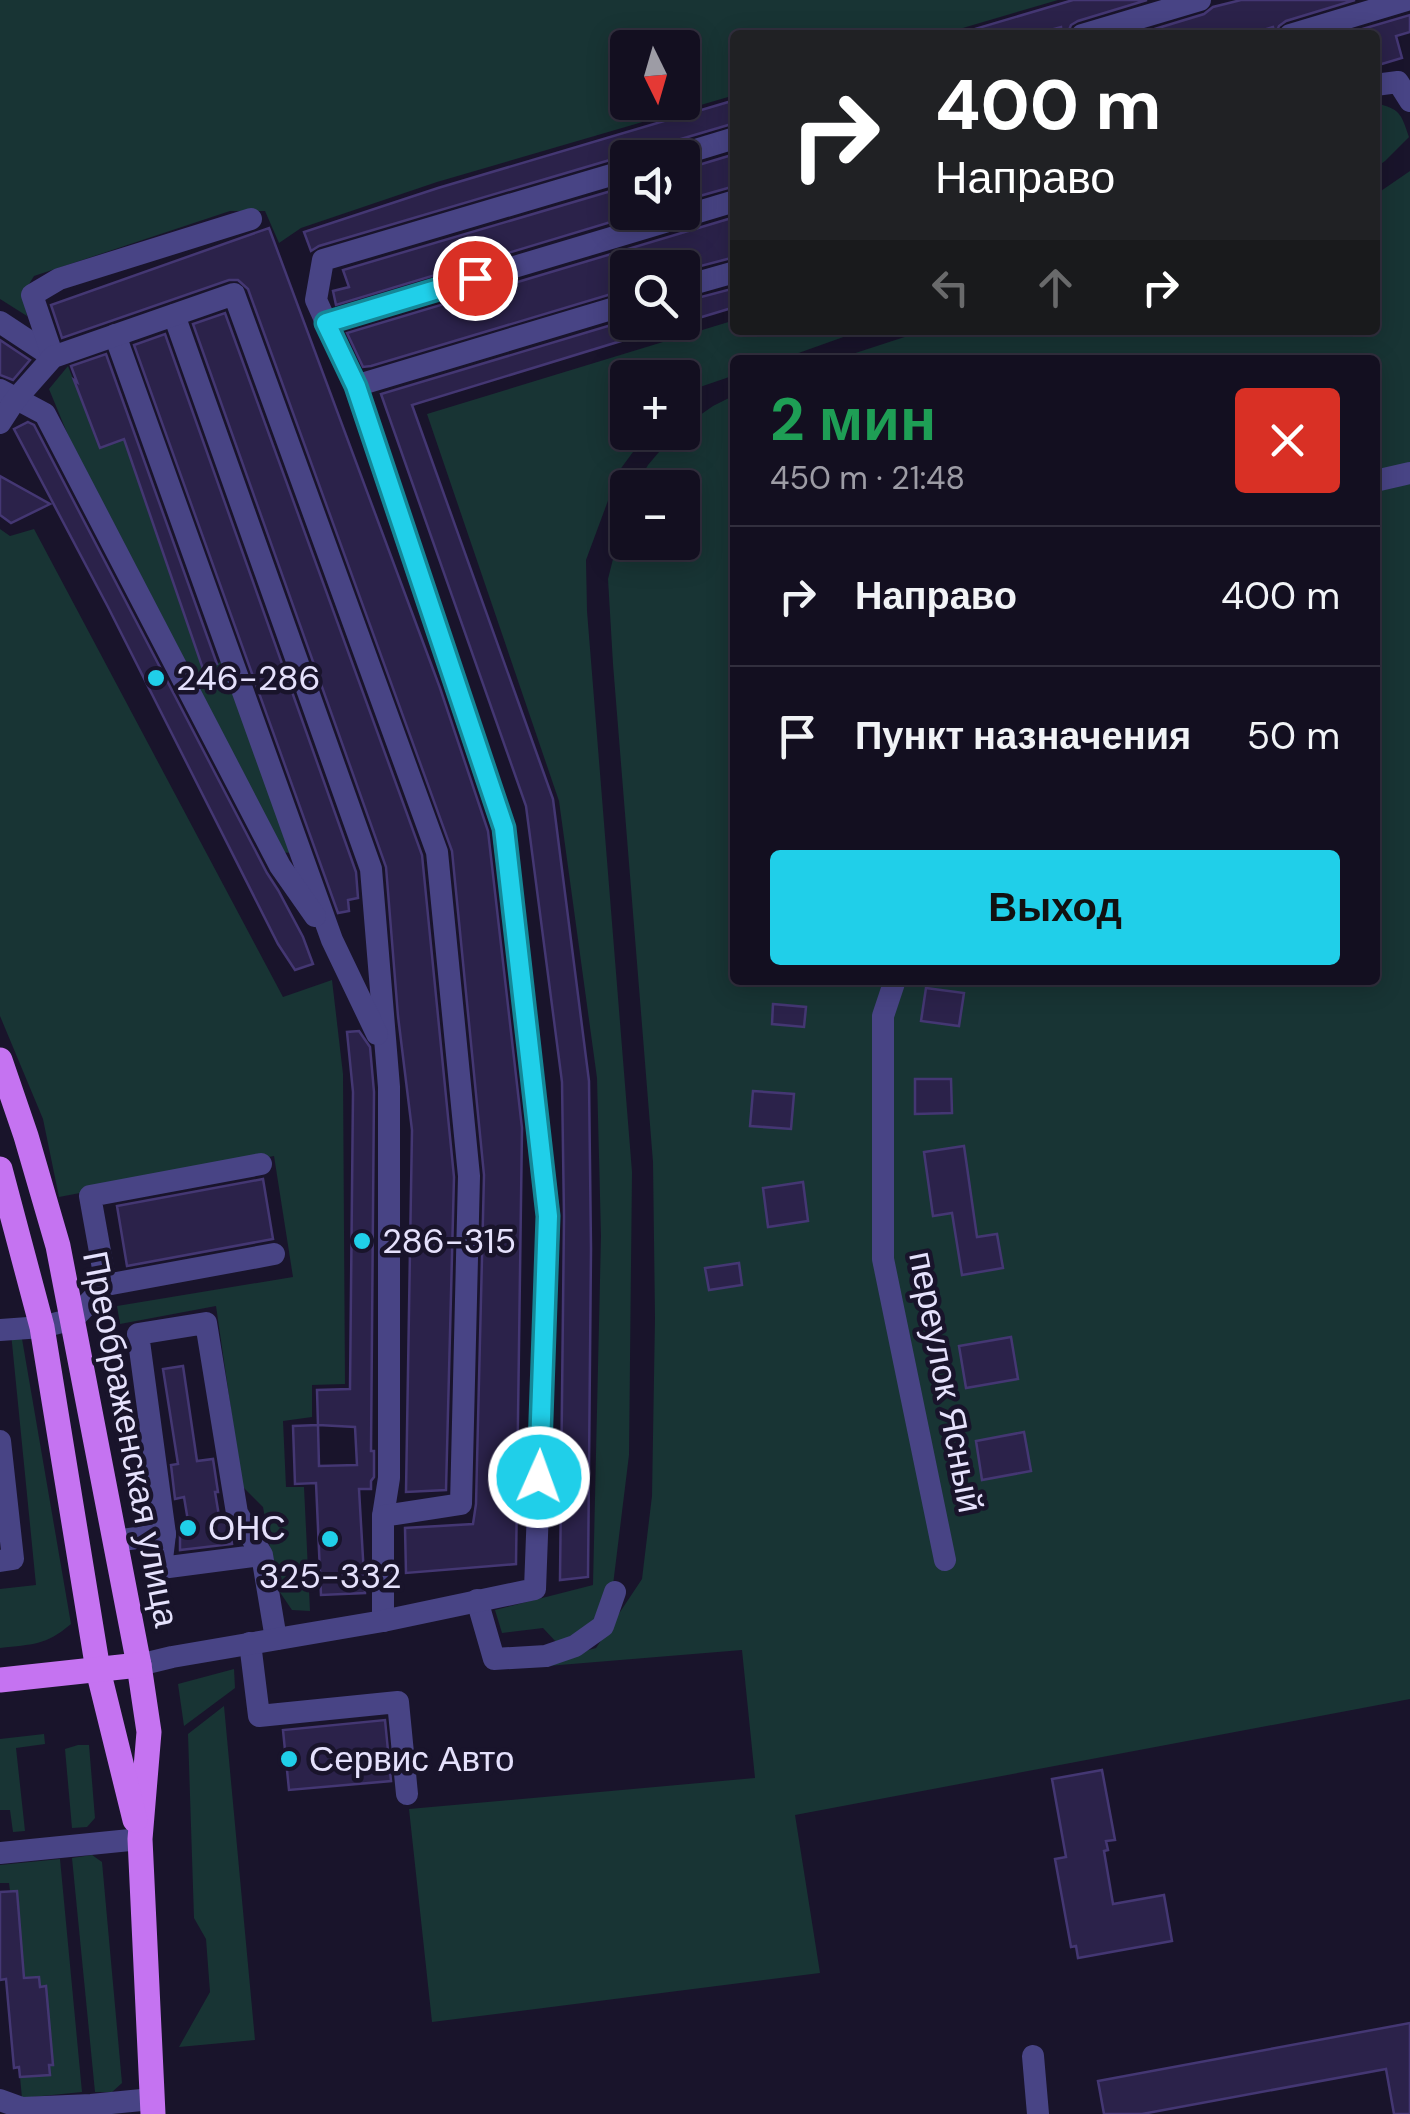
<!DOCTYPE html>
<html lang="ru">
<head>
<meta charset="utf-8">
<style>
  body { margin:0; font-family:"DM Sans",sans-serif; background:#201d2d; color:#f1f3f6; height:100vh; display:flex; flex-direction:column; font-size:38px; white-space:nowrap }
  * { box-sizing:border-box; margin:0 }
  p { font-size:32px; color:#9d9ca5 }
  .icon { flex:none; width:55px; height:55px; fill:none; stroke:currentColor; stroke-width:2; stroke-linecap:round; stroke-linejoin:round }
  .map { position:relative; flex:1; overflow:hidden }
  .side { position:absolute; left:730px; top:355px; width:650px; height:630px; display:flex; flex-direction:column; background:#130f20; border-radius:10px; box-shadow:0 5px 25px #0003,0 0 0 2px #322f3e }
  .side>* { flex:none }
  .top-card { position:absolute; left:730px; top:30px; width:650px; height:305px; border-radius:10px; box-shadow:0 5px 25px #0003,0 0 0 2px #322f3e; background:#202124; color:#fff; overflow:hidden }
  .needle { width:65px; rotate:175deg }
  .fabs { position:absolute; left:610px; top:30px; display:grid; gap:20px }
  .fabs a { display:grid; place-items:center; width:90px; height:90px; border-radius:10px; background:#130f20; box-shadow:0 5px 25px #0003,0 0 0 2px #322f3e; font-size:50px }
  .pin { position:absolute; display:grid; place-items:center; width:85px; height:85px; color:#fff; margin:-42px; border:5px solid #fff; border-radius:50%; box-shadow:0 2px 10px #0007 }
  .me { position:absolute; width:110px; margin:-55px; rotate:2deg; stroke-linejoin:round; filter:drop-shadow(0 0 8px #0008) }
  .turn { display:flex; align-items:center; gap:35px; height:210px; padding:0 40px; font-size:45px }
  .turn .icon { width:130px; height:130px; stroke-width:2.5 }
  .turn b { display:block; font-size:70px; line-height:85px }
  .lanes { display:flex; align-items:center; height:95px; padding:0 40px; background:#0003; justify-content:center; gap:50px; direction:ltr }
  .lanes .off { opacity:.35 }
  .round { display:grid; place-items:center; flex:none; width:105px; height:105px; border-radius:10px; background:#201d2d }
  .headline { display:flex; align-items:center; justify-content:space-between; height:170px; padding:0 40px }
  h1 { font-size:60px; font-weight:700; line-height:75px; color:#1e9e55 }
  .button { display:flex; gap:20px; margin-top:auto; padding:20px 40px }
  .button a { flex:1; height:115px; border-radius:10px; background:#20cfe9; color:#111; font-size:40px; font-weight:700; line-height:115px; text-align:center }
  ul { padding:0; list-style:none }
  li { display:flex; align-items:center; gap:30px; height:140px; padding:0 40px; border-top:2px solid #322f3e }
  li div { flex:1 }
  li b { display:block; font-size:38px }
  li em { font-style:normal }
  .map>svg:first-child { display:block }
  .green { fill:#183434; fill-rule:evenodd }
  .building { fill:#2b224a; stroke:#443773; stroke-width:2.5; fill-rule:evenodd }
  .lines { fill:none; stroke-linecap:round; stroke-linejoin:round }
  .minor { stroke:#484485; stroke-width:22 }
  .major { stroke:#c573f1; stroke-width:25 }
  .route-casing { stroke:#158797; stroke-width:25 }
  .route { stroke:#20cfe9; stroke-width:18 }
  .poi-dot { fill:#20cfe9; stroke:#19142b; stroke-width:4 }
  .labels { text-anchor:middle; stroke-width:9; stroke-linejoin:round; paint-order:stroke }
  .poi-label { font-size:35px; fill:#e5e1fc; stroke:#19142b; text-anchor:start }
  .street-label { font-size:35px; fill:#e5e1fc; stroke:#19142b }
</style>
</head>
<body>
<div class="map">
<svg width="1410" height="2114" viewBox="0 0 1410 2114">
  <rect width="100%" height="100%" fill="#19142b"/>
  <g class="green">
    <path d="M0 0H1058L939 35H735V95L437 182 301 228 279 243 265 211H230L34 276 23 294 27 316 0 299ZM628 48H682V102H628Z"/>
    <path d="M1375 103C1400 109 1401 113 1409 137L1385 161 1375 168Z"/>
    <path d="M1410 171V1699L795 1815 820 1973 432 2022 409 1809 755 1778 742 1650 523 1668 596 1648 642 1579 652 1496 655 1318 653 1162 613 664 608 579 627 503 628 542H682V488L635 487 648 465 675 433 682 432 683 427 713 406 735 395V980H1375V360H834L926 330H1375V195Z"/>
    <path d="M735 320V330H863L779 360H735V375L700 387 683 398 682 378H628V432L647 433 619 471 586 560 587 611 632 1172 629 1455 613 1585 603 1616 558 1644 543 1628 502 1633 495 1610 593 1585 601 1236 597 1078 559 801 427 414Z"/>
    <path d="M68 366 100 447 124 439 203 668 221 662 291 853 280 852 86 479 49 389Z"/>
    <path d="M0 529 10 536 34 529 283 997 332 980 343 1074 345 1384 312 1385V1417L283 1421 286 1487H304L310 1611 292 1610 277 1588 263 1507 242 1486 216 1306 120 1324 117 1306 293 1277 274 1156 59 1197 43 1119 0 1016Z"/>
    <path d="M11 1333H21L71 1624C45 1646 33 1644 0 1648V1589L36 1585Z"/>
    <path d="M234 1669 235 1688 184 1726 178 1684Z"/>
    <path d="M224 1706 255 2040 179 2047 210 1992 206 1939 194 1918 188 1734Z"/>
    <path d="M44 1734 45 1744 16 1748 25 1831 13 1832 10 1810H0V1739Z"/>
    <path d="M78 1745H89L95 1818 87 1827 72 1828 65 1749Z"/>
    <path d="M92 1855 102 1862 122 2083 112 2092H95L72 1858Z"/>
    <path d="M60 1859 82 2092 22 2098 20 2077 49 2075V2065H53L46 1987H40L39 1977 20 1978 23 1967 17 1892 10 1891 9 1883H0V1865Z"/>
  </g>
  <g class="building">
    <path d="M1073 0H1147L1078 21 1071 25 1067 35H1062L1061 27 1032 35H969L968 31Z"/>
    <path d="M1241 0H1355L1286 21 1279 26 1275 35 1273 27 1247 35H1135L1204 14 1213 7Z"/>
    <path d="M1410 15V32L1396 36 1402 58 1375 66V35H1342Z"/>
    <path d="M735 100V123L319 246 311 251 304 232 438 188Z"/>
    <path d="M735 154V186L682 201V170Z"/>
    <path d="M628 186V212H644L336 305 333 291 349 287 343 270Z"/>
    <path d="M735 217V257L682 271V268H628V289L371 366 363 367 347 333Z"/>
    <path d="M269 228 440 688 488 831 522 1128 516 1564 406 1573 405 1528 473 1524 476 1504 484 1175 452 851 248 289 238 280H229L62 338 51 305Z"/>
    <path d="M735 288V307L682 323V302Z"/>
    <path d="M225 313 422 855 454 1177 446 1490 406 1492 412 1130 398 1016 386 867 193 324Z"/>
    <path d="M628 320V322H670V326L412 405 553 799 589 1081 591 1249 588 1577 560 1580 564 1217 562 1082 526 806 381 394Z"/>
    <path d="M165 334 356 872 358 898 348 900 349 911 338 913 134 345Z"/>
    <path d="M0 340 30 360 13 380 0 375Z"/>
    <path d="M106 354 217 664 203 669 124 439 100 448 74 380 77 382 71 366Z"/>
    <path d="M28 422 34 425 267 873 278 890 303 937 313 964 295 970 278 944 108 607 14 429Z"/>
    <path d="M0 476 50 504 11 523 0 515Z"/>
    <path d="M926 988 964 993 959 1026 921 1021Z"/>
    <path d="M773 1004 806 1007 804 1027 772 1024Z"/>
    <path d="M359 1031 370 1047 374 1092 371 1451H374V1477L371 1481V1489H359L365 1593 321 1595 316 1483 295 1484 293 1426 318 1425 317 1390 350 1389 353 1092 347 1032ZM318 1425 355 1427 357 1465 319 1466Z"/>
    <path d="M915 1079H951L952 1113 915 1114Z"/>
    <path d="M753 1091 794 1094 791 1129 750 1126Z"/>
    <path d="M964 1146 977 1237 997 1234 1003 1268 962 1275 952 1213 933 1216 924 1152Z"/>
    <path d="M263 1179 273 1239 127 1266 117 1206Z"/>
    <path d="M803 1182 808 1221 768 1227 763 1188Z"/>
    <path d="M739 1263 742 1285 709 1290 705 1268Z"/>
    <path d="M1011 1337 1018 1379 966 1388 959 1346Z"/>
    <path d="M183 1366 197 1461 213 1459 218 1492H215L220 1522 224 1521 230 1531 232 1544 180 1550V1535L190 1533 184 1497 175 1499 171 1465 178 1464 163 1369Z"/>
    <path d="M1024 1432 1031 1471 982 1480 976 1441Z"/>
    <path d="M385 1720 391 1781 289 1790 283 1730Z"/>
    <path d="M1102 1770 1115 1840 1106 1841 1108 1850 1104 1851 1113 1904 1164 1895 1172 1941 1078 1958 1076 1946 1071 1947 1055 1859 1066 1857 1052 1779Z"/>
    <path d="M17 1891 24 1978 39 1977 40 1987 46 1986 53 2065H49L50 2075 20 2077 19 2067 14 2068 6 1979 0 1980V1892Z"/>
    <path d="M1410 2023V2114H1394L1386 2069 1142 2114H1104L1098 2081Z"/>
  </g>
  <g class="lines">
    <g class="minor">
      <path d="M1082 35 1200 0"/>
      <path d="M1290 35 1407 0"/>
      <path d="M1375 85 1398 82 1410 101"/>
      <path d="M669 158 735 138"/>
      <path d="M682 287 735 272"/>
      <path d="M174 315 371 869 389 1087V1478L383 1516"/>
      <path d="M0 322 53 357"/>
      <path d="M327 323 735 201"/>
      <path d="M115 335 332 940 377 1034"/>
      <path d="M53 357 32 295 59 279 251 219"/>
      <path d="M355 386 628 304"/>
      <path d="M0 390 45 414 280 866 315 916"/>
      <path d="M0 423 15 400 53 357 234 294 437 852 469 1176 461 1504 383 1516V1621"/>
      <path d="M1375 481 1410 473"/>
      <path d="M895 980 883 1016V1259L945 1560"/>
      <path d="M261 1164 90 1196 106 1285 274 1254"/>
      <path d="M0 1330 42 1327 73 1319 106 1285"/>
      <path d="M0 1441 13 1559 0 1561"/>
      <path d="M115 1541 165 1534"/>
      <path d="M262 1555 237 1513 206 1323 138 1334 165 1534 161 1568 262 1555 276 1639"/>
      <path d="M477 1600 494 1659 546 1656 575 1646 603 1626 615 1592"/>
      <path d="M250 1643 259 1716 398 1702 407 1794"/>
      <path d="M139 1665 172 1657 383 1621 535 1589 549 1216 503 828 355 386 316 300 323 260 628 170"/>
      <path d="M0 1853 140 1839"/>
      <path d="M1033 2056 1038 2114"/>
      <path d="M0 2100 22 2108 91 2105 152 2099"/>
    </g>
    <g class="major">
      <path d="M0 1060 26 1136 58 1246 139 1665 149 1732 140 1839 153 2114"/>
      <path d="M0 1169 42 1327 98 1670 135 1820"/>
      <path d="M0 1680 139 1665"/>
    </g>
  </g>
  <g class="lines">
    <defs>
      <path id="route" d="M475 278 326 323 356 386 504 828 548 1216 539 1477"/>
    </defs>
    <use href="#route" class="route-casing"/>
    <use href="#route" class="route"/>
  </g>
  <g class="poi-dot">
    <circle cx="156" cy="678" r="10"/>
    <circle cx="362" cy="1241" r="10"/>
    <circle cx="188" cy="1528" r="10"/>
    <circle cx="330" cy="1539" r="10"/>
    <circle cx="289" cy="1759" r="10"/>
  </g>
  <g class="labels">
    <g class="poi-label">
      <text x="176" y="690">246-286</text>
      <text x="382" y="1253">286-315</text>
      <text x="208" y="1540">ОНС</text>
      <text x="330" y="1588" text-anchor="middle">325-332</text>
      <text x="309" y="1771">Сервис Авто</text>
    </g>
    <g class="street-label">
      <text transform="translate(946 1382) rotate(79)" y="12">переулок Ясный</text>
      <text transform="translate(131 1439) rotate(79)" y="12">Преображенская улица</text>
    </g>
  </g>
</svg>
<div class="fabs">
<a><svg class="needle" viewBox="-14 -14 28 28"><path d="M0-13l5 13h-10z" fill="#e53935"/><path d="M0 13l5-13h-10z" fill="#9d9ca5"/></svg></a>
<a><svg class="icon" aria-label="sound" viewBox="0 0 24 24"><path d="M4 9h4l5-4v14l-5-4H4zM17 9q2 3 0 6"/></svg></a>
<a><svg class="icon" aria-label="search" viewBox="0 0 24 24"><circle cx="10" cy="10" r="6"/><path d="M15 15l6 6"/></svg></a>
<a>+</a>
<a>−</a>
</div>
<div class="pin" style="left:475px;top:278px;background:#d93025"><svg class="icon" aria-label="arrive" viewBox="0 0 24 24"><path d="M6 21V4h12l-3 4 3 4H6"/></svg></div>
<svg class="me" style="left:539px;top:1477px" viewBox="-20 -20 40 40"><circle r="17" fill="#20cfe9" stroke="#fff" stroke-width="3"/><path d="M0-11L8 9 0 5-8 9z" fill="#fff"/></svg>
<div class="top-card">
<div class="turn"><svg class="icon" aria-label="right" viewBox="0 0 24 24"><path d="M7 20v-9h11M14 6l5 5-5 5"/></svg><div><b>400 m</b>Направо</div></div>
<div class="lanes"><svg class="icon off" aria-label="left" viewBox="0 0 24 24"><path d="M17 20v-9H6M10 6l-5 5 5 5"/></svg><svg class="icon off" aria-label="ahead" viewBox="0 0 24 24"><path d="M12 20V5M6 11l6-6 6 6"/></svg><svg class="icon" aria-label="right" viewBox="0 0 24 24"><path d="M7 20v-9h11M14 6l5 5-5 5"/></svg></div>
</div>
<section class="side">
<div class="headline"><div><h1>2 мин</h1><p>450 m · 21:48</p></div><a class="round" style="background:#d93025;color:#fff"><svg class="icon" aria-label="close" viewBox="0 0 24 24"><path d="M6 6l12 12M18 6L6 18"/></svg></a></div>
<ul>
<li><svg class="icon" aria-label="right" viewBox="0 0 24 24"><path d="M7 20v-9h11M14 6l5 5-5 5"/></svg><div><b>Направо</b></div><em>400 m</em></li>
<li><svg class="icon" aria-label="arrive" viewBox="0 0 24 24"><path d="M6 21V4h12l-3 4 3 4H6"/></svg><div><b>Пункт назначения</b></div><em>50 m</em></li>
</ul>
<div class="button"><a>Выход</a></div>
</section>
</div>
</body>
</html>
